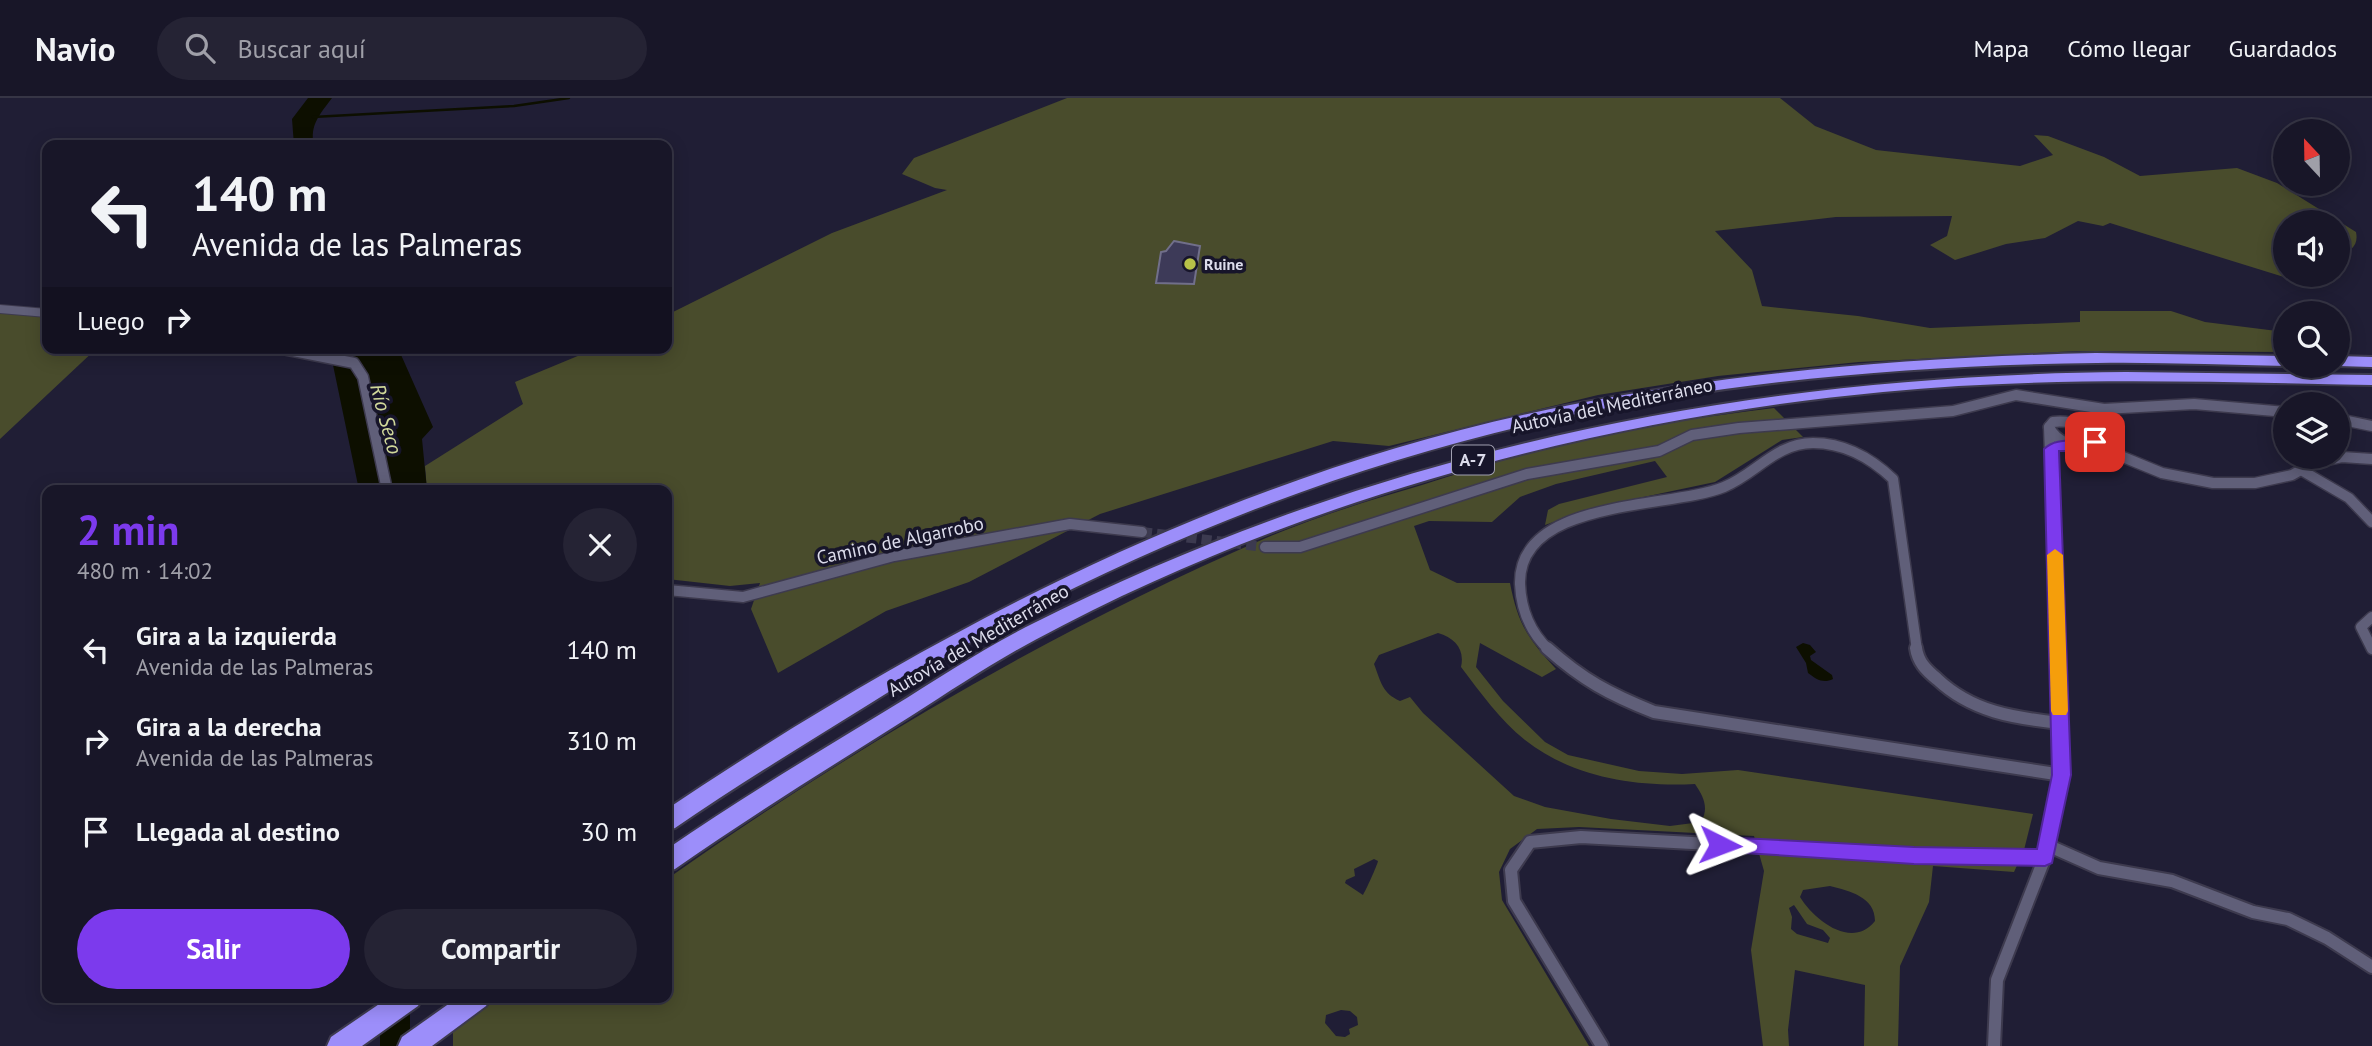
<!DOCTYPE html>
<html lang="es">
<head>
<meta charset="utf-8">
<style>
  body { margin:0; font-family:"PT Sans",sans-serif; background:#252334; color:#f1f3f6; height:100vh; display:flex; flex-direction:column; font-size:26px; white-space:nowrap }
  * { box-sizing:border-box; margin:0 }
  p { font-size:23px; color:#9f9fa8 }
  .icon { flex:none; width:38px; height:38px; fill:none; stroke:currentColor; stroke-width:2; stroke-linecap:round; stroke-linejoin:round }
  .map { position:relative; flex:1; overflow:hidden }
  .panel { position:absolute; left:42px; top:387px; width:630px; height:518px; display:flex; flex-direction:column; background:#181628; border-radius:14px; box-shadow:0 4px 18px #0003,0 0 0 2px #363545 }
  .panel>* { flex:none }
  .banner { position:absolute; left:42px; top:42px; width:630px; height:214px; border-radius:14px; box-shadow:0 4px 18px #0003,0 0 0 2px #363545; background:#181628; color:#f1f3f6; overflow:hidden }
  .needle { width:46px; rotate:338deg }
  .buttons { position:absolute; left:2273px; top:21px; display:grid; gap:14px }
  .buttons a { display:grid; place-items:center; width:77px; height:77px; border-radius:50%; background:#181628; box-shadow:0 4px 18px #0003,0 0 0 2px #363545; font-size:35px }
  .pin { position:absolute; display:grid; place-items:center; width:60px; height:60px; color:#fff; margin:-30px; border-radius:14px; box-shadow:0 4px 10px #0006 }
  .me { position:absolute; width:77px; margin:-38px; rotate:93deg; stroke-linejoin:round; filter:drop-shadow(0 0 5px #0008) }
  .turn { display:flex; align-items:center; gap:24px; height:147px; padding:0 35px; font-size:32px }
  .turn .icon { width:91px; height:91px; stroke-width:2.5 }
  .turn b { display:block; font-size:49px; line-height:60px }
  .then { display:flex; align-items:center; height:66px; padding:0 35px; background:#0003; gap:14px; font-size:26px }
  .round { display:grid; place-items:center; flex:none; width:74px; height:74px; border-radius:37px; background:#252334 }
  .overview { display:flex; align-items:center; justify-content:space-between; height:119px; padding:0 35px }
  h1 { font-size:42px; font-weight:800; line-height:52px; color:#7c3aed }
  .primary-button { display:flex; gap:14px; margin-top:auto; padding:14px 35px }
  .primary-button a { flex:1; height:80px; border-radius:42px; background:#7c3aed; color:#fff; font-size:28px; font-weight:800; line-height:80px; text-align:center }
  .primary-button a+a { background:#252334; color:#f1f3f6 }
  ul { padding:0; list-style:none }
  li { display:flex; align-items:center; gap:21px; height:91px; padding:0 35px }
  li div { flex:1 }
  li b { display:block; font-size:26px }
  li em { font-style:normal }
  header { display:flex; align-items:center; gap:42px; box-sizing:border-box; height:98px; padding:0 35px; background:#181628; border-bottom:2px solid #363545 }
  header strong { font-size:33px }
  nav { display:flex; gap:38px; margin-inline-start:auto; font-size:24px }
  .search { width:490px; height:63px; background:#252334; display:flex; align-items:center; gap:18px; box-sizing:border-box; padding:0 24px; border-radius:38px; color:#9f9fa8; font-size:26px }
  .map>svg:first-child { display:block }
  .green { fill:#494c2c; fill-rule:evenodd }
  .water { fill:#0d0f00 }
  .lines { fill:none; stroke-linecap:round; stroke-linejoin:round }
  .stream { stroke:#0d0f00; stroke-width:2.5 }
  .river { fill:#0d0f00; fill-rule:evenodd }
  .building { fill:#3d3a58; stroke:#716f8a; stroke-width:2 }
  .minor-tunnel { stroke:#3c3a50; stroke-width:10; stroke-dasharray:10 5; stroke-linecap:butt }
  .minor-far2-casing { stroke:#3d3a4e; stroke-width:10 }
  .minor-far1-casing { stroke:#3d3a4e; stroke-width:13 }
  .minor-casing { stroke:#3d3a4e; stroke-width:16 }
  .motorway-casing { stroke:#3d3a4e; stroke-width:4 }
  .minor-far2 { stroke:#605f79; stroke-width:8 }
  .minor-far1 { stroke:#605f79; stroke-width:10 }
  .minor { stroke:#605f79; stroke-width:12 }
  .motorway { fill:#9c8efa; fill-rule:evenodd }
  .route { fill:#7c3aed; stroke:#51269a; stroke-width:2 }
  .slow { fill:#f59e0b }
  .poi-dot { fill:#b7c148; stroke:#17152a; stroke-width:2.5 }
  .labels { text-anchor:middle; stroke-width:7; stroke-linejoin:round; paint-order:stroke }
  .far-poi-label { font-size:16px; font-weight:bold; fill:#dcdceb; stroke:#17152a; text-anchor:start }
  .shield { fill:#17152a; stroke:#a1a0b1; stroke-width:2 }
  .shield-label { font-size:18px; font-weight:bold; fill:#dcdceb }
  .street-label { font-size:19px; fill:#dcdceb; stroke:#17152a }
  .water-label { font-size:21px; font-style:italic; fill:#d0d89a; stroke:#17152a }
</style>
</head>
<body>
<header>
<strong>Navio</strong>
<div class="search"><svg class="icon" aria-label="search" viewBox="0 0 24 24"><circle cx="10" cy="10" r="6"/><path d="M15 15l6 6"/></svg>Buscar aquí</div>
<nav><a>Mapa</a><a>Cómo llegar</a><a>Guardados</a></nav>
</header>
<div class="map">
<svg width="2372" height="948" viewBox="0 0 2372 948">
  <rect width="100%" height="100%" fill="#201e35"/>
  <g class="green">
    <path d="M1067 0H1780L1815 28 1876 52 2020 68 2053 57 2034 37 2048 38 2104 59 2140 78 2237 70 2277 85 2356 134C2359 148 2350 154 2338 159V124H2286V177H2319L2317 185H2303L2110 125 2103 128 2078 123 2045 140 2006 146 1955 162 1930 147 1947 138 1952 118 1836 119 1715 133 1752 172 1762 208 1858 218 1930 230 2080 224V213H2171L2205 224 2285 234V254L2078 253 1859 264 1718 278 1598 297 1389 348 1333 343 1100 416 969 484 886 513 778 575 751 511 760 485 730 488 667 481V392H427L425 368 523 306 515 284 597 250H667V217L832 135 947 92 935 90 902 76 914 60Z"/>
    <path d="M0 213 47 218V250H97L0 341Z"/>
    <path d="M1774 310 1803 339 1782 342 1715 384 1596 409 1545 427 1548 412 1559 406 1667 379 1655 363 1556 386 1520 399 1492 424 1429 423 1414 428 1430 472 1457 485H1510C1518 527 1528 540 1556 571L1542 579 1480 545 1476 569 1503 603 1545 644 1568 657 1639 673 1682 676 1738 672 2033 716 2024 752 2014 774 1933 768 1929 804 1900 868 1898 948H1864L1865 887 1795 872 1788 932 1789 948H1763L1751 852 1764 773 1754 738 1579 729 1537 731 1510 751 1499 774 1502 802 1589 948H453V932L499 900H667V781C854 649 1055 531 1266 440 1316 419 1370 402 1422 387 1501 362 1582 338 1665 325 1701 319 1737 315 1774 310ZM1438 535C1455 540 1465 551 1461 569 1480 594 1500 622 1525 642 1573 680 1637 689 1695 686 1704 699 1709 710 1701 724L1670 728 1611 721 1545 709 1514 698 1423 615 1410 599 1400 603C1382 595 1381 584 1374 566L1379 557ZM1374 761 1378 763C1377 768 1366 792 1363 797L1345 785 1346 782 1355 778 1354 771ZM1830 788C1850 793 1875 799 1875 823 1852 852 1814 822 1800 799L1803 792ZM1794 807 1807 826 1823 832 1830 840 1828 845 1797 836 1791 831 1792 819 1789 810ZM1341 912 1350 913 1357 919 1358 927 1349 931 1350 936 1345 939 1336 938 1325 925 1326 917Z"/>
  </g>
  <g class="water">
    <path d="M308 0H332C321 15 309 27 314 47H294L292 21Z"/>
    <path d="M357 250H398L433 329 422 341 427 392H359L333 267 349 259Z"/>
    <path d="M1803 545 1810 547 1816 554 1810 558 1811 562 1832 577 1833 581C1823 586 1816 581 1808 575L1806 565 1796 549Z"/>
  </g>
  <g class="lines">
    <path class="stream" d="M313 19 514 8 569 0"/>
    <rect class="river" x="380" y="900" width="30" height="48"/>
  </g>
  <path class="building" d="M1174 143 1200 148 1194 186 1156 185 1161 154 1166 153Z"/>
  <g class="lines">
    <path class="minor-tunnel" d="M1142 434 1265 449"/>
    <defs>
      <path id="minor-far2" d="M0 211 47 215"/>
      <g id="minor-far1">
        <path d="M278 250 354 265 363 279 387 392"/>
        <path d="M2338 321 2372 328"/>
        <path d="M2049 329 2057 552"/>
        <path d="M2096 340 2090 348C2073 348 2057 345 2049 329L2053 324C2079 321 2091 335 2109 351"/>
        <path d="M2086 348 2101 350 2162 375 2213 385H2255L2292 377 2313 365 2342 359 2372 361"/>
        <path d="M2301 372 2349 400 2372 424"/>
        <path d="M1265 449H1300L1527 376 1659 353 1692 337 1739 330 1953 313 2016 297 2104 311 2194 306 2286 314"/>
        <path d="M667 492 743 499 894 458 1070 426 1142 434"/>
        <path d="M2372 519 2361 529 2372 551"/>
        <path d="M1549 552C1530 534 1521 511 1520 486 1518 400 1670 411 1724 389 1756 376 1776 345 1813 345 1844 345 1871 360 1893 381L1917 552"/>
      </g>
      <g id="minor">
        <path d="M1547 550C1583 582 1609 596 1654 614L2062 677"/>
        <path d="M1916 550C1918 564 1926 572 1937 581 1972 614 2014 620 2060 625"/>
        <path d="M2047 747 2099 770 2172 783 2253 814 2288 821 2327 840 2372 869"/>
        <path d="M1602 948 1514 803 1511 772 1530 744 1581 739 1914 757 2045 759"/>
        <path d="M1994 948 1997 882 2045 759 2062 677 2057 550"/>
      </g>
      <g id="motorway">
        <path d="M2096 255 2286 258V268C2223 267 2160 264 2097 265 1920 267 1741 282 1567 318 1374 359 1186 430 1011 522 963 547 917 576 871 605 805 646 739 686 675 730L667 733V711C945 525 1240 372 1570 307 1744 273 1920 259 2096 255Z"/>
        <path d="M2338 258 2372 259V269L2338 268Z"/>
        <path d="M2126 274 2372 277V287C2209 284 2045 278 1883 294 1591 322 1293 403 1035 542 992 565 952 592 911 618 832 668 752 717 675 771L667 774V751C740 701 816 655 892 609 939 580 985 549 1034 525 1379 352 1742 277 2126 274Z"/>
        <path d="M388 900H422L418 908 362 948H327L331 939Z"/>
        <path d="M457 900H490L486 908 432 948H398L402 939Z"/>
      </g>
    </defs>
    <use href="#minor-far2" class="minor-far2-casing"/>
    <use href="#minor-far1" class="minor-far1-casing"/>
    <use href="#minor" class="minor-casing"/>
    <use href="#motorway" class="motorway-casing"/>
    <use href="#minor-far2" class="minor-far2"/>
    <use href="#minor-far1" class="minor-far1"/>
    <use href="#minor" class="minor"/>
    <use href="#motorway" class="motorway"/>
  </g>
  <path class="route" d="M2095 340 2102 344 2086 353H2059L2071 677 2052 765 2045 768 1914 766 1713 753 1710 747 1713 741 1720 739 1914 749 2037 751 2052 677 2044 351C2057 338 2077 345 2095 340Z"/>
  <path class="slow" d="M2055 451 2063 457 2068 613 2066 617H2053L2051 613 2047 457Z"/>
  <circle class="poi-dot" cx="1190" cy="166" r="7"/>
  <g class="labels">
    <g class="far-poi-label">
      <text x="1204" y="172">Ruine</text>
    </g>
    <rect class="shield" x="1452" y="347.5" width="42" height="29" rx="5"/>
    <g class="shield-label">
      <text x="1473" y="368">A-7</text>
    </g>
    <g class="street-label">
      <text transform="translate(1612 307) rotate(-12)" y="7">Autovía del Mediterráneo</text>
      <text transform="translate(900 442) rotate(-12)" y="7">Camino de Algarrobo</text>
      <text transform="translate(978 542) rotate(-30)" y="7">Autovía del Mediterráneo</text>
    </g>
    <g class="water-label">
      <text transform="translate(386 321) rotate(75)" y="7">Río Seco</text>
    </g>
  </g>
</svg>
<div class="buttons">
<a><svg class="needle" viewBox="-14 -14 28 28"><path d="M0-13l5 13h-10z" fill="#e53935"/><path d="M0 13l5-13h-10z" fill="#9f9fa8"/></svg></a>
<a><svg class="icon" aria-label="sound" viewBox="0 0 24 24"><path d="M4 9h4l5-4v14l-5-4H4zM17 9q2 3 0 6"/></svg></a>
<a><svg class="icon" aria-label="search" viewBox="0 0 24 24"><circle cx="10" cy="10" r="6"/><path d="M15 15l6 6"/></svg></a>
<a><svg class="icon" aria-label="layers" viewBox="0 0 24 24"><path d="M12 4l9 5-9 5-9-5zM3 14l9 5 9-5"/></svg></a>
</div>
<div class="pin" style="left:2095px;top:344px;background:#d93025"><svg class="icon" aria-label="arrive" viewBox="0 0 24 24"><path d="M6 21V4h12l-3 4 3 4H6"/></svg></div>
<svg class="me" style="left:1720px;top:747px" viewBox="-20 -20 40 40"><path d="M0-17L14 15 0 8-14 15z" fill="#7c3aed" stroke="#fff" stroke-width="4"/></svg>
<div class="banner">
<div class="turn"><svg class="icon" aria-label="left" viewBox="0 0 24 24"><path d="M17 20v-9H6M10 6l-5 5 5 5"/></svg><div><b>140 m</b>Avenida de las Palmeras</div></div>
<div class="then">Luego<svg class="icon" aria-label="right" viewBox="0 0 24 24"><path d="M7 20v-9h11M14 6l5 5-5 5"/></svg></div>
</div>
<section class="panel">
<div class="overview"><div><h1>2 min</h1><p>480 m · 14:02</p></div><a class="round"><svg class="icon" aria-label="close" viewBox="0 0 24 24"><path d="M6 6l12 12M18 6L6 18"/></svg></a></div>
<ul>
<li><svg class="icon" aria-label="left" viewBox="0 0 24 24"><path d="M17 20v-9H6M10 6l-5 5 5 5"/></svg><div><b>Gira a la izquierda</b><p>Avenida de las Palmeras</p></div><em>140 m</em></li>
<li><svg class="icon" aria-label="right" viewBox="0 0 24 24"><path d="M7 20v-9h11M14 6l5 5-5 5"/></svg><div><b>Gira a la derecha</b><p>Avenida de las Palmeras</p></div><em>310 m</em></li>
<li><svg class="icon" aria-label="arrive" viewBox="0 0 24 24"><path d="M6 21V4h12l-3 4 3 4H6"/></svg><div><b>Llegada al destino</b></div><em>30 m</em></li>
</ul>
<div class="primary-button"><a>Salir</a><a>Compartir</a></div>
</section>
</div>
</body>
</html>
